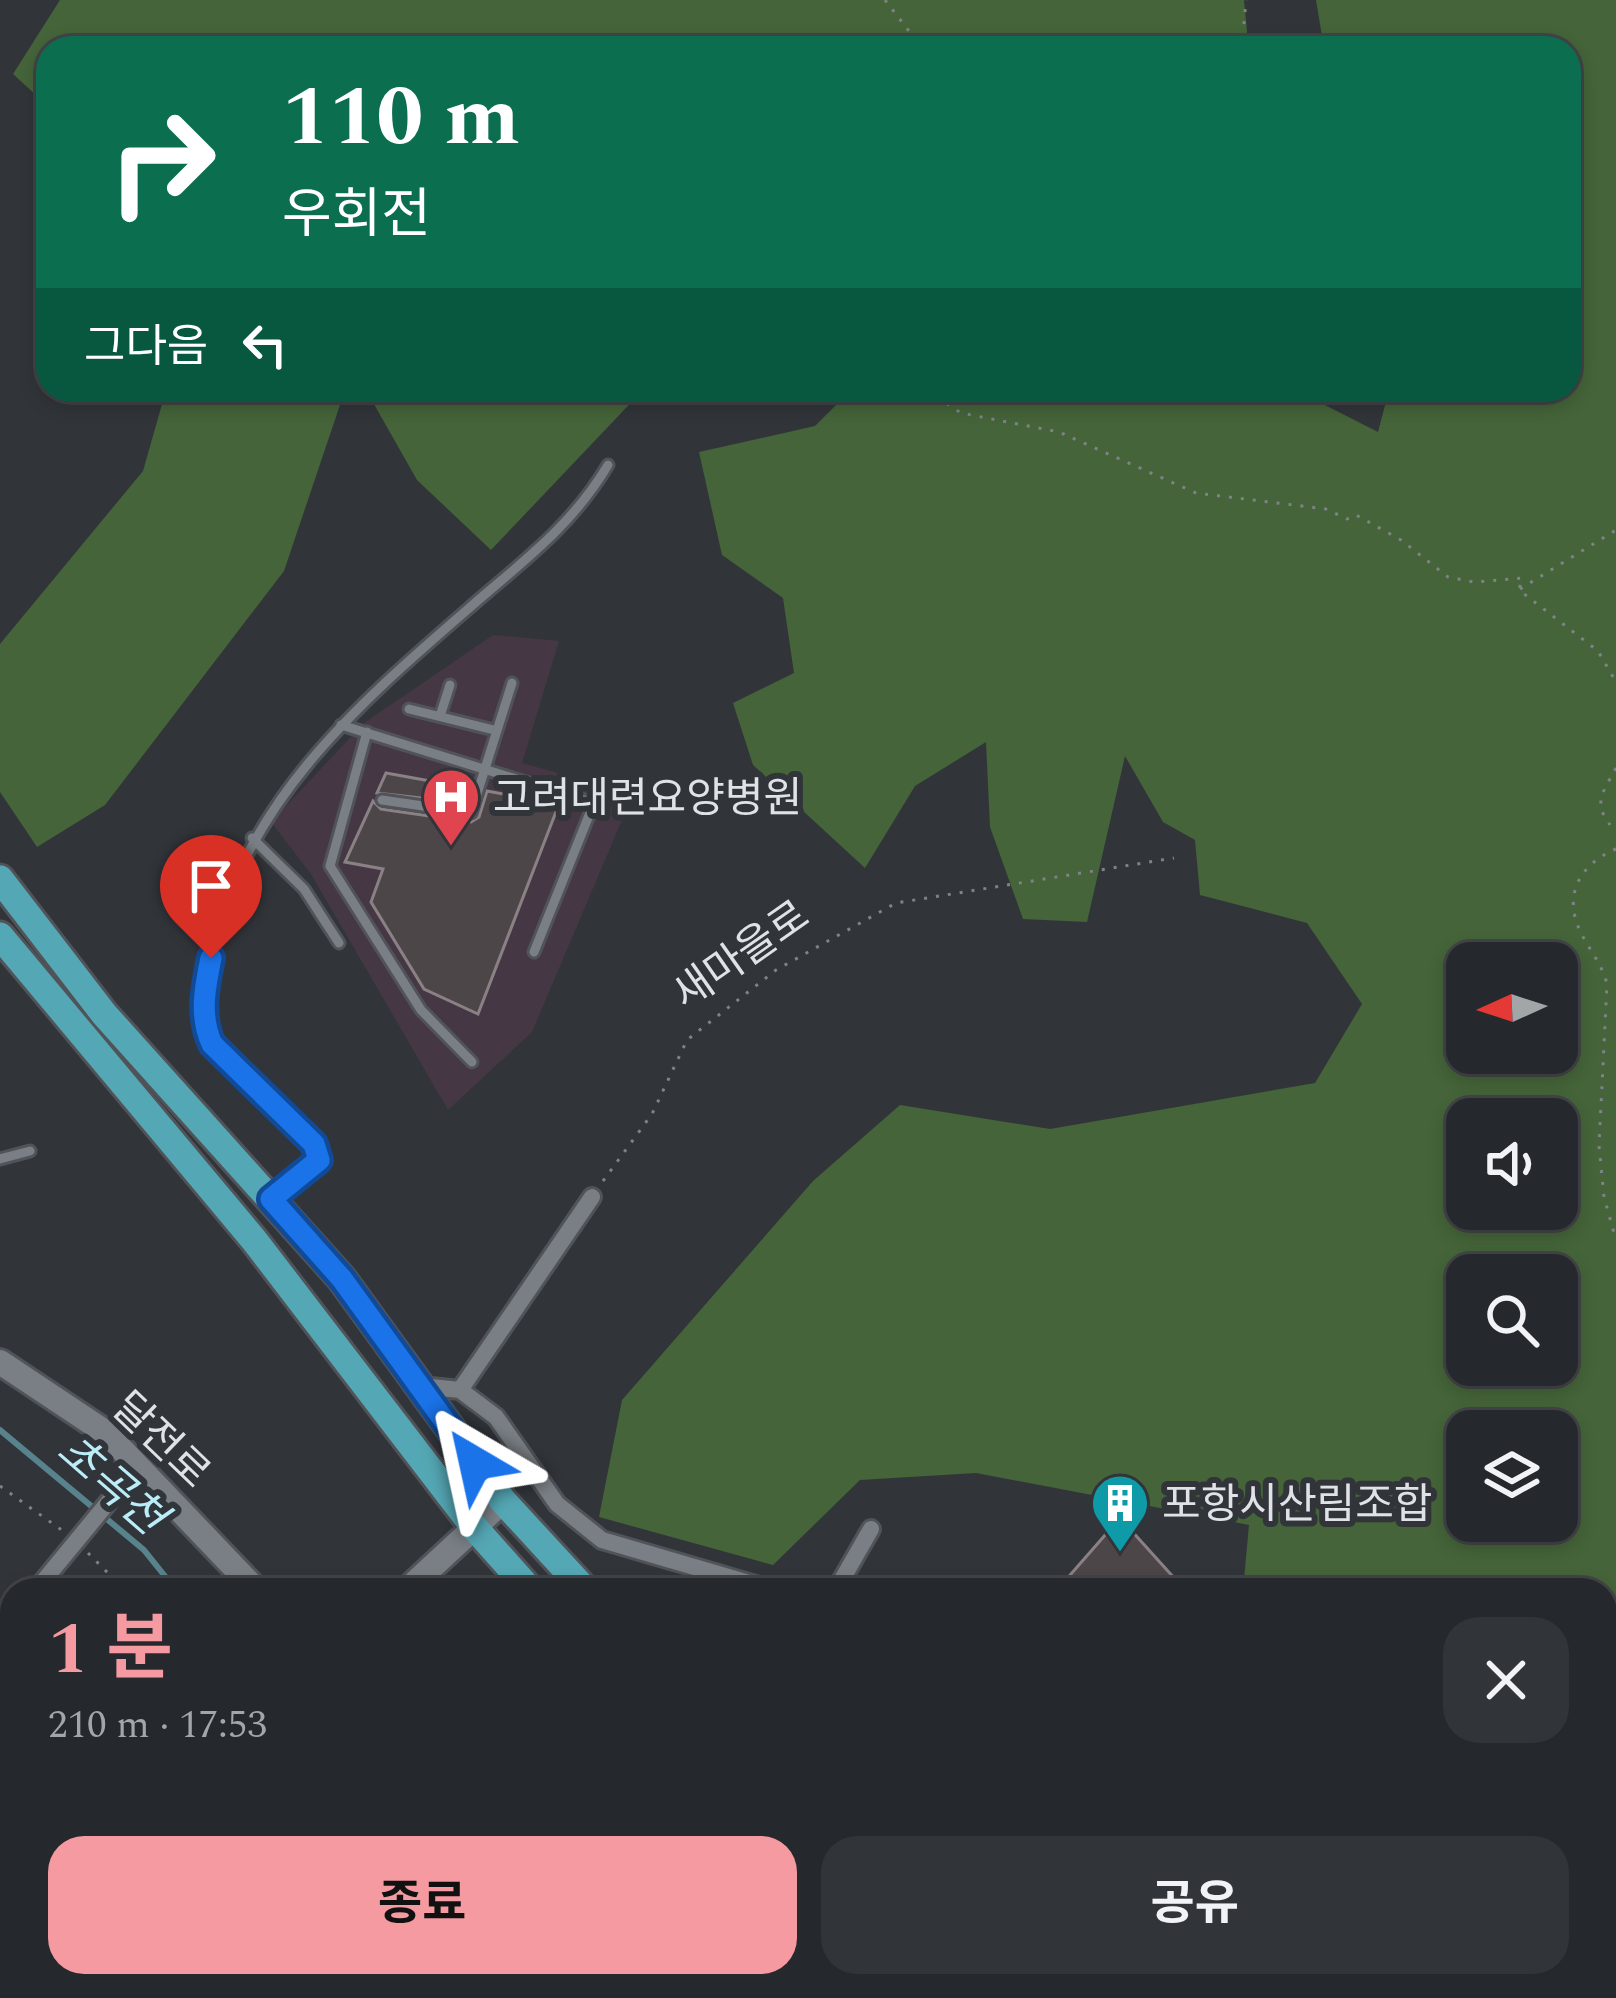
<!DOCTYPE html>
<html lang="ko">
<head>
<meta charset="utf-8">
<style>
  body { margin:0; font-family:Spectral,"Noto Sans KR",serif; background:#313438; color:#f1f3f6; height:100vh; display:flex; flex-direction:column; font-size:45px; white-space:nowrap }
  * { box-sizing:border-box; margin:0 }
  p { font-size:39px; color:#a3a6a9 }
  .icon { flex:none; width:66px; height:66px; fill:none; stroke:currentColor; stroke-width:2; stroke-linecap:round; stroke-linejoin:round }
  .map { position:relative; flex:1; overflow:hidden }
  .sheet { position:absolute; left:0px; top:1578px; width:1617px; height:420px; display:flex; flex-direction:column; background:#25282c; border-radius:36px 36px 0 0; box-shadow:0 6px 18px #0003,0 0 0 3px #424448 }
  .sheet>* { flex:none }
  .banner { position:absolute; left:36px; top:36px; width:1545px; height:366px; border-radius:36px; box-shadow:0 6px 18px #0003,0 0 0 3px #424448; background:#0b6e4f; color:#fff; overflow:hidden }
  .needle { width:78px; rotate:267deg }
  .fabs { position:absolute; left:1446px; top:942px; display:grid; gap:24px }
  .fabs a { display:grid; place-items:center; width:132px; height:132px; border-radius:24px; background:#25282c; box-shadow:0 6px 18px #0003,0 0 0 3px #424448; font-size:60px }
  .pin { position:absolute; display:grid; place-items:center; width:102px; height:102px; color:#fff; margin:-123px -51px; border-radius:50% 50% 50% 0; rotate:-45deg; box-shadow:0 0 12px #0007 }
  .pin .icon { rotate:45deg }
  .me { position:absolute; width:132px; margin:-66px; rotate:324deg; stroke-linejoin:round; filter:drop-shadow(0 0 9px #0008) }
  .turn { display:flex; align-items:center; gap:42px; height:252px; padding:0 48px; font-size:54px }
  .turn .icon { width:156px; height:156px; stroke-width:2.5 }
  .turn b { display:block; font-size:84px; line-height:102px }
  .then { display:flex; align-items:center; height:114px; padding:0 48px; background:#0003; gap:24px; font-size:45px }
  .round { display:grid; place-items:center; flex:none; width:126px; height:126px; border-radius:36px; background:#313438 }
  .overview { display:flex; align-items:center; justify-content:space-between; height:204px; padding:0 48px }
  h1 { font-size:72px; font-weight:700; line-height:90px; color:#f49aa0 }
  .primary-button { display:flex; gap:24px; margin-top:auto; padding:24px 48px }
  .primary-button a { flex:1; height:138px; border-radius:36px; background:#f49aa0; color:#111; font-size:48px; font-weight:700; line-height:138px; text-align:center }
  .primary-button a+a { background:#313438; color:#f1f3f6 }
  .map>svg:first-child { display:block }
  .medical { fill:#453744 }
  .green { fill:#456439; fill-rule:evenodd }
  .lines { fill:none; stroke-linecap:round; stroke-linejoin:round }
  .stream { stroke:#59838c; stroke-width:6 }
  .building { fill:#4d4649; stroke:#8a8185; stroke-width:3 }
  .lane-casing { stroke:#505358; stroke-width:15 }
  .street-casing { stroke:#505358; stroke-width:22 }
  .secondary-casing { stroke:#505358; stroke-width:30 }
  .primary-casing { stroke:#505358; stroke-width:33 }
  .path { stroke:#7f8387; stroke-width:3; stroke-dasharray:3 9; stroke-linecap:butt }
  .lane { stroke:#7a7f85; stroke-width:9 }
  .street { stroke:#7a7f85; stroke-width:16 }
  .secondary { stroke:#7a7f85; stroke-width:24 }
  .primary { stroke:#54a7b4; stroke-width:27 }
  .route-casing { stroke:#114b97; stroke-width:30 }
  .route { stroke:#1a73e8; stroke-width:21 }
  .labels { text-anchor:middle; stroke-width:12; stroke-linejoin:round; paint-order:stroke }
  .poi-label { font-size:42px; fill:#dfe2e6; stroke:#31353a; text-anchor:start }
  .street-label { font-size:42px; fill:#dfe2e6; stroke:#31353a }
  .water-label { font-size:45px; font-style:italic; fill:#bbedf8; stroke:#31353a }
</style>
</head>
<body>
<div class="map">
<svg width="1616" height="1998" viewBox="0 0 1616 1998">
  <rect width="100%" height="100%" fill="#31353a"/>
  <path class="medical" d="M493 635 559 641 522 763 633 794 532 1032 448 1110 311 874 271 822 364 723Z"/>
  <g class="green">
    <path d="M60 0H1244L1247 32 1241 48H48V106L13 74Z"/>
    <path d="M1316 0H1616V1998H1335L1344 1986H1605V1590H1243L1249 1525 976 1473 860 1480 773 1565 599 1517 622 1400 813 1181 900 1105 1050 1129 1315 1083 1362 1004 1307 923 1200 895 1195 840 1163 822 1125 756 1087 922 1023 919 990 827 986 742 915 786 865 868 753 765 733 703 794 673 783 598 722 555 699 452 815 426 851 390H1311L1315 400 1378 432 1389 390H1569V48H1324ZM1557 963V1053H1467V963ZM1557 1119V1209H1467V1119ZM1557 1275V1365H1467V1275ZM1557 1431V1521H1467V1431Z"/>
    <path d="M166 390H345L284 571 105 805 37 847 0 792V644L143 471Z"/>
    <path d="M366 390H643L491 550 417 480Z"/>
  </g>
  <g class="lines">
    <g class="stream">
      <path d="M0 1430 144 1550 176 1590"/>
      <path d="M493 1986 503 1998"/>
    </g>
  </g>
  <g class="building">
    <path d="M386 773 469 788 465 803 377 793Z"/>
    <path d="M487 791 559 804 478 1014 424 989 371 902 383 869 345 862 373 801 381 809 471 822 479 817Z"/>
    <path d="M1120 1518 1185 1590H1057Z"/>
  </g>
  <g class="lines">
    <defs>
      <g id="lane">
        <path d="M409 709 494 730"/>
        <path d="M440 716 450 685"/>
        <path d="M341 725 594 803 534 952"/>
        <path d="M367 732 330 866 421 1010 472 1062"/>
        <path d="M382 800 471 813 512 683"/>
        <path d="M252 838 304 889 339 943"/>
        <path d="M0 1159 30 1151"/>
        <path d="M275 1196 319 1160 314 1144 212 1044C198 1015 206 985 212 955 242 802 363 700 475 603 527 558 572 525 608 465"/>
      </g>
      <g id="street">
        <path d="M421 1386 460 1390 496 1417 557 1504 602 1540 773 1590"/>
        <path d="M460 1390 592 1197"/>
        <path d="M36 1590 138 1466"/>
        <path d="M836 1590 871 1529"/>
        <path d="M11 1621 12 1620"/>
        <path d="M455 1986 464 1998"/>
      </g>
      <g id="secondary">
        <path d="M0 1362 105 1432 256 1590"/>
        <path d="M407 1590 503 1501"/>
      </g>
      <g id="primary">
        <path d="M0 879 104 1014 342 1279 503 1501 585 1590"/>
        <path d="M0 936 254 1240 474 1527 530 1590"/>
        <path d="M801 1986 809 1998"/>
        <path d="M840 1986 847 1998"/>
      </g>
    </defs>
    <use href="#lane" class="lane-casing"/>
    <use href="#street" class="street-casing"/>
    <use href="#secondary" class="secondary-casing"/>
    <use href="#primary" class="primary-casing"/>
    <g class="path">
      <path d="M885 0 922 48"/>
      <path d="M1242 48 1246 0"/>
      <path d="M927 390 961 413 1059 432 1196 493 1326 509 1347 519 1356 515 1401 540 1448 577 1474 582 1522 578 1519 590 1598 651 1616 682"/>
      <path d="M1520 589 1616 530"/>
      <path d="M1616 768C1600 797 1592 805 1616 832"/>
      <path d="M1616 849C1580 864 1562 895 1581 933 1590 951 1602 964 1607 984L1599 1146 1604 1197 1616 1240"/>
      <path d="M603 1181 652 1114 687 1040 776 970 896 903 1174 858"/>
      <path d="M0 1486 63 1531"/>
      <path d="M88 1553 125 1590"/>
      <path d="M6 1959 12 1951"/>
    </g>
    <use href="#lane" class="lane"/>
    <use href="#street" class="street"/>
    <use href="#secondary" class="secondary"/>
    <use href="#primary" class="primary"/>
  </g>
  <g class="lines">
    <defs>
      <path id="route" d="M211 958C205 987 199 1016 212 1044L314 1144 319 1160 271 1199 342 1279 475 1463"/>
    </defs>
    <use href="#route" class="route-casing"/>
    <use href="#route" class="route"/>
  </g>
  <defs>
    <symbol id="hospital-pin" viewBox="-11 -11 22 30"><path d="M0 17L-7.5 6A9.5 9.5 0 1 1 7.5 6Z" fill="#e0444e" stroke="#31353a"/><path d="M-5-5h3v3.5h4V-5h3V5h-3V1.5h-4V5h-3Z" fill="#fff"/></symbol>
    <symbol id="building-pin" viewBox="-11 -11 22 30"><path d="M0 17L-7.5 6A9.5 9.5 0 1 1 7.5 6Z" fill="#0f9aa8" stroke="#31353a"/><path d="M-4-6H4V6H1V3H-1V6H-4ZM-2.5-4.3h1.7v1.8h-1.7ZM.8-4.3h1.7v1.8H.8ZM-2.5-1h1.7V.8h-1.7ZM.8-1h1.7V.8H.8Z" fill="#fff"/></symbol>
  </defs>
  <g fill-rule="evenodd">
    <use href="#hospital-pin" x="418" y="764" width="66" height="90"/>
    <use href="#building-pin" x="1087" y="1470" width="66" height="90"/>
  </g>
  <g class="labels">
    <g class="poi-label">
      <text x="493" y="812">고려대련요양병원</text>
      <text x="1162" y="1518">포항시산림조합</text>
    </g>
    <g class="street-label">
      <text transform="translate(740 954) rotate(-35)" y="15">새마을로</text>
      <text transform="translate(162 1439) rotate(44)" y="15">달전로</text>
    </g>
    <g class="water-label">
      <text transform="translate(112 1483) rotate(41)" y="16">초곡천</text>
    </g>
  </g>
</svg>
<div class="fabs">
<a><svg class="needle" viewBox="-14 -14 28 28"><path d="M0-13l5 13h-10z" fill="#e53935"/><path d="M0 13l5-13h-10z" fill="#a3a6a9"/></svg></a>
<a><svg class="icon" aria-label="sound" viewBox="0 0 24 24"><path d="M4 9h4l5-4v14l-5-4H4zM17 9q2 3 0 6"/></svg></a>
<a><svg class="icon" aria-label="search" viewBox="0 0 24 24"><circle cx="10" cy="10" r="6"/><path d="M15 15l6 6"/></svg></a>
<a><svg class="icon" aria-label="layers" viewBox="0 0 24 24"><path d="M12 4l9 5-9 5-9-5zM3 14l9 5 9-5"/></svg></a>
</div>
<div class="pin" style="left:211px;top:958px;background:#d93025"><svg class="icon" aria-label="arrive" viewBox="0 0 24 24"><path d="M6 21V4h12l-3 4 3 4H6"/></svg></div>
<svg class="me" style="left:475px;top:1463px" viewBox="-20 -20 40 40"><path d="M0-17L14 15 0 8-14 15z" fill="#1a73e8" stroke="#fff" stroke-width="4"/></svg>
<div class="banner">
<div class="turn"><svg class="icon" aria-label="right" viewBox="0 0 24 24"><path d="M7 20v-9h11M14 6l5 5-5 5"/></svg><div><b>110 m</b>우회전</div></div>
<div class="then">그다음<svg class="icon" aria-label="left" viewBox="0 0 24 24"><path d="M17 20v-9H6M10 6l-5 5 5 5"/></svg></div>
</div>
<section class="sheet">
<div class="overview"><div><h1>1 분</h1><p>210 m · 17:53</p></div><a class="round"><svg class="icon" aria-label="close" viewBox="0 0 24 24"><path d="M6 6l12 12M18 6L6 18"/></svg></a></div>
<div class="primary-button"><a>종료</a><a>공유</a></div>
</section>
</div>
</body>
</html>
